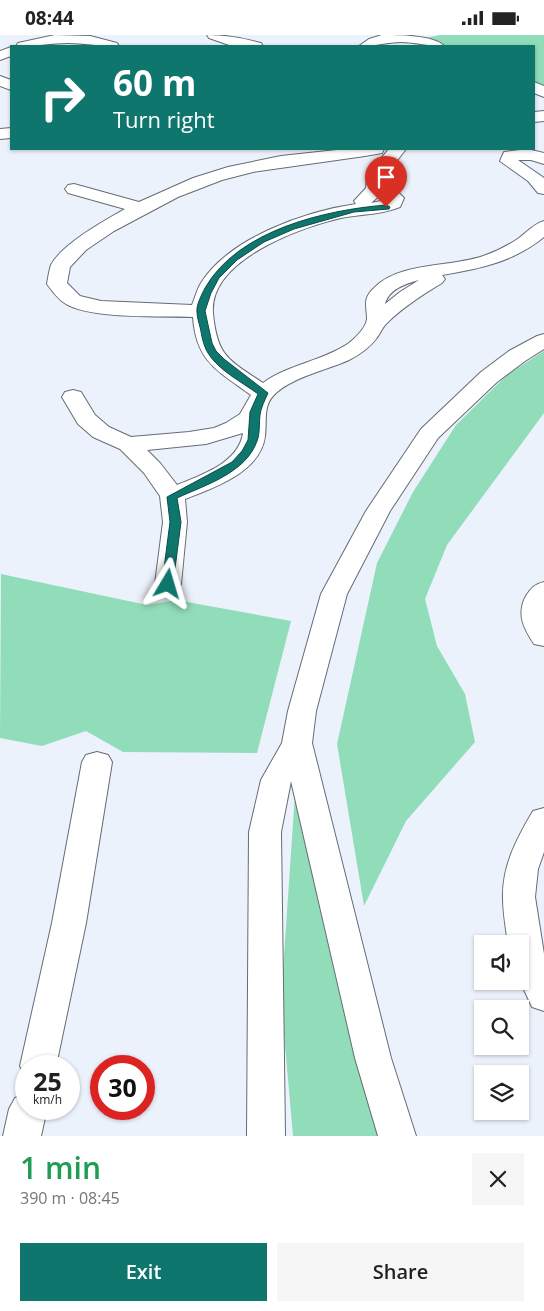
<!DOCTYPE html>
<html lang="en">
<head>
<meta charset="utf-8">
<style>
  body { margin:0; font-family:"Open Sans",sans-serif; background:#f6f6f6; color:#222; height:100vh; display:flex; flex-direction:column; font-size:19px; white-space:nowrap }
  * { box-sizing:border-box; margin:0 }
  p { font-size:16px; color:#767676 }
  .icon { flex:none; width:28px; height:28px; fill:none; stroke:currentColor; stroke-width:2; stroke-linecap:round; stroke-linejoin:round }
  .map { position:relative; height:1101px; overflow:hidden }
  .side { display:flex; flex-direction:column; background:#fff; flex:1 }
  .side>* { flex:none }
  .top-card { position:absolute; left:10px; top:10px; width:525px; height:105px; border-radius:0px; box-shadow:0 1px 4px #0004; background:#0f766e; color:#fff; overflow:hidden }
  .buttons { position:absolute; left:474px; top:900px; display:grid; gap:10px }
  .buttons a { display:grid; place-items:center; width:55px; height:55px; border-radius:0px; background:#fff; box-shadow:0 1px 4px #0004; font-size:25px }
  .speed { position:absolute; left:15px; top:1020px; display:flex; gap:10px; font-size:25px; font-weight:700; text-align:center }
  .speed>* { display:grid; place-content:center; width:65px; height:65px; border-radius:50%; background:#fff; box-shadow:0 1px 4px #0004; line-height:1 }
  .speed small { font-size:12px; font-weight:400 }
  .speed .limit { border:8px solid #d22; background:#fff; color:#111 }
  .pin { position:absolute; display:grid; place-items:center; width:42px; height:42px; color:#fff; margin:-51px -21px; border-radius:50% 50% 50% 0; rotate:-45deg; box-shadow:0 0 5px #0007 }
  .pin .icon { rotate:45deg }
  .me { position:absolute; width:55px; margin:-28px; rotate:7deg; stroke-linejoin:round; filter:drop-shadow(0 0 4px #0008) }
  .turn { display:flex; align-items:center; gap:18px; height:105px; padding:0 20px; font-size:22px }
  .turn .icon { width:65px; height:65px; stroke-width:2.5 }
  .turn b { display:block; font-size:35px; line-height:42px }
  .round { display:grid; place-items:center; flex:none; width:52px; height:52px; border-radius:0px; background:#f6f6f6 }
  .headline { display:flex; align-items:center; justify-content:space-between; height:85px; padding:0 20px }
  h1 { font-size:30px; font-weight:600; line-height:38px; color:#1e9e55 }
  .primary-button { display:flex; gap:10px; margin-top:auto; padding:10px 20px }
  .primary-button a { flex:1; height:58px; border-radius:0px; background:#0f766e; color:#fff; font-size:20px; font-weight:600; line-height:58px; text-align:center }
  .primary-button a+a { background:#f6f6f6; color:#222 }
  .status { display:flex; justify-content:space-between; align-items:center; height:35px; padding:0 25px; background:#fff; direction:ltr }
  .status svg { height:14px; fill:currentColor }
  .map>svg:first-child { display:block }
  .green { fill:#91ddb9 }
  .lines { fill:none; stroke-linecap:round; stroke-linejoin:round }
  .minor-casing { stroke:#666b74; stroke-width:2 }
  .minor { fill:#fff; fill-rule:evenodd }
  .route { fill:#0f766e; stroke:#0a4d48 }
</style>
</head>
<body>
<div class="status"><b>08:44</b><svg viewBox="0 0 49 12"><path d="M0 12V9h3v3zM5 12V6h3v6zM10 12V3h3v9zM15 12V0h3v12zM26 1h20v11H26zM47 4h2v5h-2z"/></svg></div>
<div class="map">
<svg width="544" height="1101" viewBox="0 0 544 1101">
  <rect width="100%" height="100%" fill="#ecf2fc"/>
  <g class="green">
    <path d="M440 0H544V57L534 52V11H437L415 5Z"/>
    <path d="M544 316V378L447 510 425 564 437 611 465 659 475 707 406 786 364 871 337 709 377 528 413 457 456 390 508 339Z"/>
    <path d="M1 539 147 570 176 565 291 586 257 718 123 717 86 696 42 711 0 703Z"/>
    <path d="M296 744 385 1101H293L281 965Z"/>
  </g>
  <g class="lines">
    <defs>
      <g id="minor">
        <path d="M55 0 90 1 117 8 119 11C102 12 85 8 68 8 50 8 33 12 16 11L18 8Z"/>
        <path d="M207 0C225 0 243 3 261 8L263 11H232L209 3Z"/>
        <path d="M382 0C398 0 434 0 444 11 430 12 416 7 401 7 387 7 373 12 359 11L369 4Z"/>
        <path d="M11 12V21L0 25V16Z"/>
        <path d="M0 41 11 45V55L0 51Z"/>
        <path d="M534 47 544 51V62L534 58Z"/>
        <path d="M544 76V86L534 87V77Z"/>
        <path d="M11 93V103L0 104V94Z"/>
        <path d="M346 114H384L382 118 365 121 253 137 222 145 178 162 114 196 86 215 70 232 67 248 80 261 101 266 192 270C195 263 197 254 201 248 229 203 306 176 356 169L354 166 366 153 367 140 389 114H406L385 141 384 150 393 152 404 163 400 172C381 180 361 179 341 183 299 193 209 225 213 278 217 322 229 325 263 348 289 329 323 326 349 308 355 303 366 293 367 284 367 271 362 264 374 253 400 226 453 233 486 220 497 216 509 210 519 203 527 197 534 189 544 186V202C513 227 480 234 442 240L445 244 442 248C422 260 403 272 386 289 382 293 380 299 376 304 369 313 359 320 349 325 327 335 289 343 273 361 263 372 267 387 265 401 261 437 213 453 185 464L187 487 181 549 177 555 168 557 159 555 155 549 163 487 160 461 144 438 120 414 93 402 78 389 62 362 65 357 73 355 81 357 95 380 109 392 131 402 189 397 214 393 226 388 240 379 251 360C218 336 196 327 193 282 163 281 90 284 66 269 59 265 52 256 47 249 48 243 49 236 51 230 62 209 104 186 125 174L68 158 65 154 68 150 74 149 139 167 193 143 228 132 281 121ZM379 161 386 165 371 168ZM419 245 400 257 385 269C389 254 405 249 419 245ZM243 398C239 428 201 440 177 450L160 428 147 415 206 409Z"/>
        <path d="M527 114 544 118V129L531 125H518L544 143V159L538 158 528 146 500 126 504 117Z"/>
        <path d="M544 299V314L525 326 497 347 438 403 390 476 347 559 316 676 312 708 391 1023 416 1101H378L355 1023 291 746 281 797 285 1101H247L249 797 261 745 282 708 288 676 321 559 366 476 421 394 481 337 509 316 537 301Z"/>
        <path d="M544 547V611L534 609C524 594 516 579 526 561 531 553 535 549 544 547Z"/>
        <path d="M97 717 108 720 112 727 86 888 56 1031H26V1042L20 1031 52 888 82 727 86 720Z"/>
        <path d="M544 773V817L538 834 535 862 544 919V976L532 972 520 946V909H508C506 894 503 878 503 863 502 831 517 803 533 776Z"/>
        <path d="M26 1059V1074H47L41 1101H3L9 1074 15 1063Z"/>
      </g>
    </defs>
    <use href="#minor" class="minor-casing"/>
    <use href="#minor" class="minor"/>
  </g>
  <path class="route" d="M386 170 390 172 389 174 354 177 294 194 264 207 237 225 219 243 211 258 205 276 212 308 216 316 224 324 268 358C265 365 261 372 260 380 259 388 260 399 257 406 246 438 205 450 177 463L181 487 173 549 172 552H164L162 549 170 487 167 462 232 427 242 416 248 405 250 377 258 359C242 347 218 335 208 318 203 310 202 301 200 292 199 288 197 282 197 277 196 270 202 259 205 253 238 195 325 175 386 170Z"/>
</svg>
<div class="buttons">
<a><svg class="icon" aria-label="sound" viewBox="0 0 24 24"><path d="M4 9h4l5-4v14l-5-4H4zM17 9q2 3 0 6"/></svg></a>
<a><svg class="icon" aria-label="search" viewBox="0 0 24 24"><circle cx="10" cy="10" r="6"/><path d="M15 15l6 6"/></svg></a>
<a><svg class="icon" aria-label="layers" viewBox="0 0 24 24"><path d="M12 4l9 5-9 5-9-5zM3 14l9 5 9-5"/></svg></a>
</div>
<div class="speed"><div>25<small>km/h</small></div><div class="limit">30</div></div>
<div class="pin" style="left:386px;top:172px;background:#d93025"><svg class="icon" aria-label="arrive" viewBox="0 0 24 24"><path d="M6 21V4h12l-3 4 3 4H6"/></svg></div>
<svg class="me" style="left:168px;top:549px" viewBox="-20 -20 40 40"><path d="M0-17L14 15 0 8-14 15z" fill="#0f766e" stroke="#fff" stroke-width="4"/></svg>
<div class="top-card">
<div class="turn"><svg class="icon" aria-label="right" viewBox="0 0 24 24"><path d="M7 20v-9h11M14 6l5 5-5 5"/></svg><div><b>60 m</b>Turn right</div></div>
</div>
</div>
<section class="side">
<div class="headline"><div><h1>1 min</h1><p>390 m · 08:45</p></div><a class="round"><svg class="icon" aria-label="close" viewBox="0 0 24 24"><path d="M6 6l12 12M18 6L6 18"/></svg></a></div>
<div class="primary-button"><a>Exit</a><a>Share</a></div>
</section>
</body>
</html>
